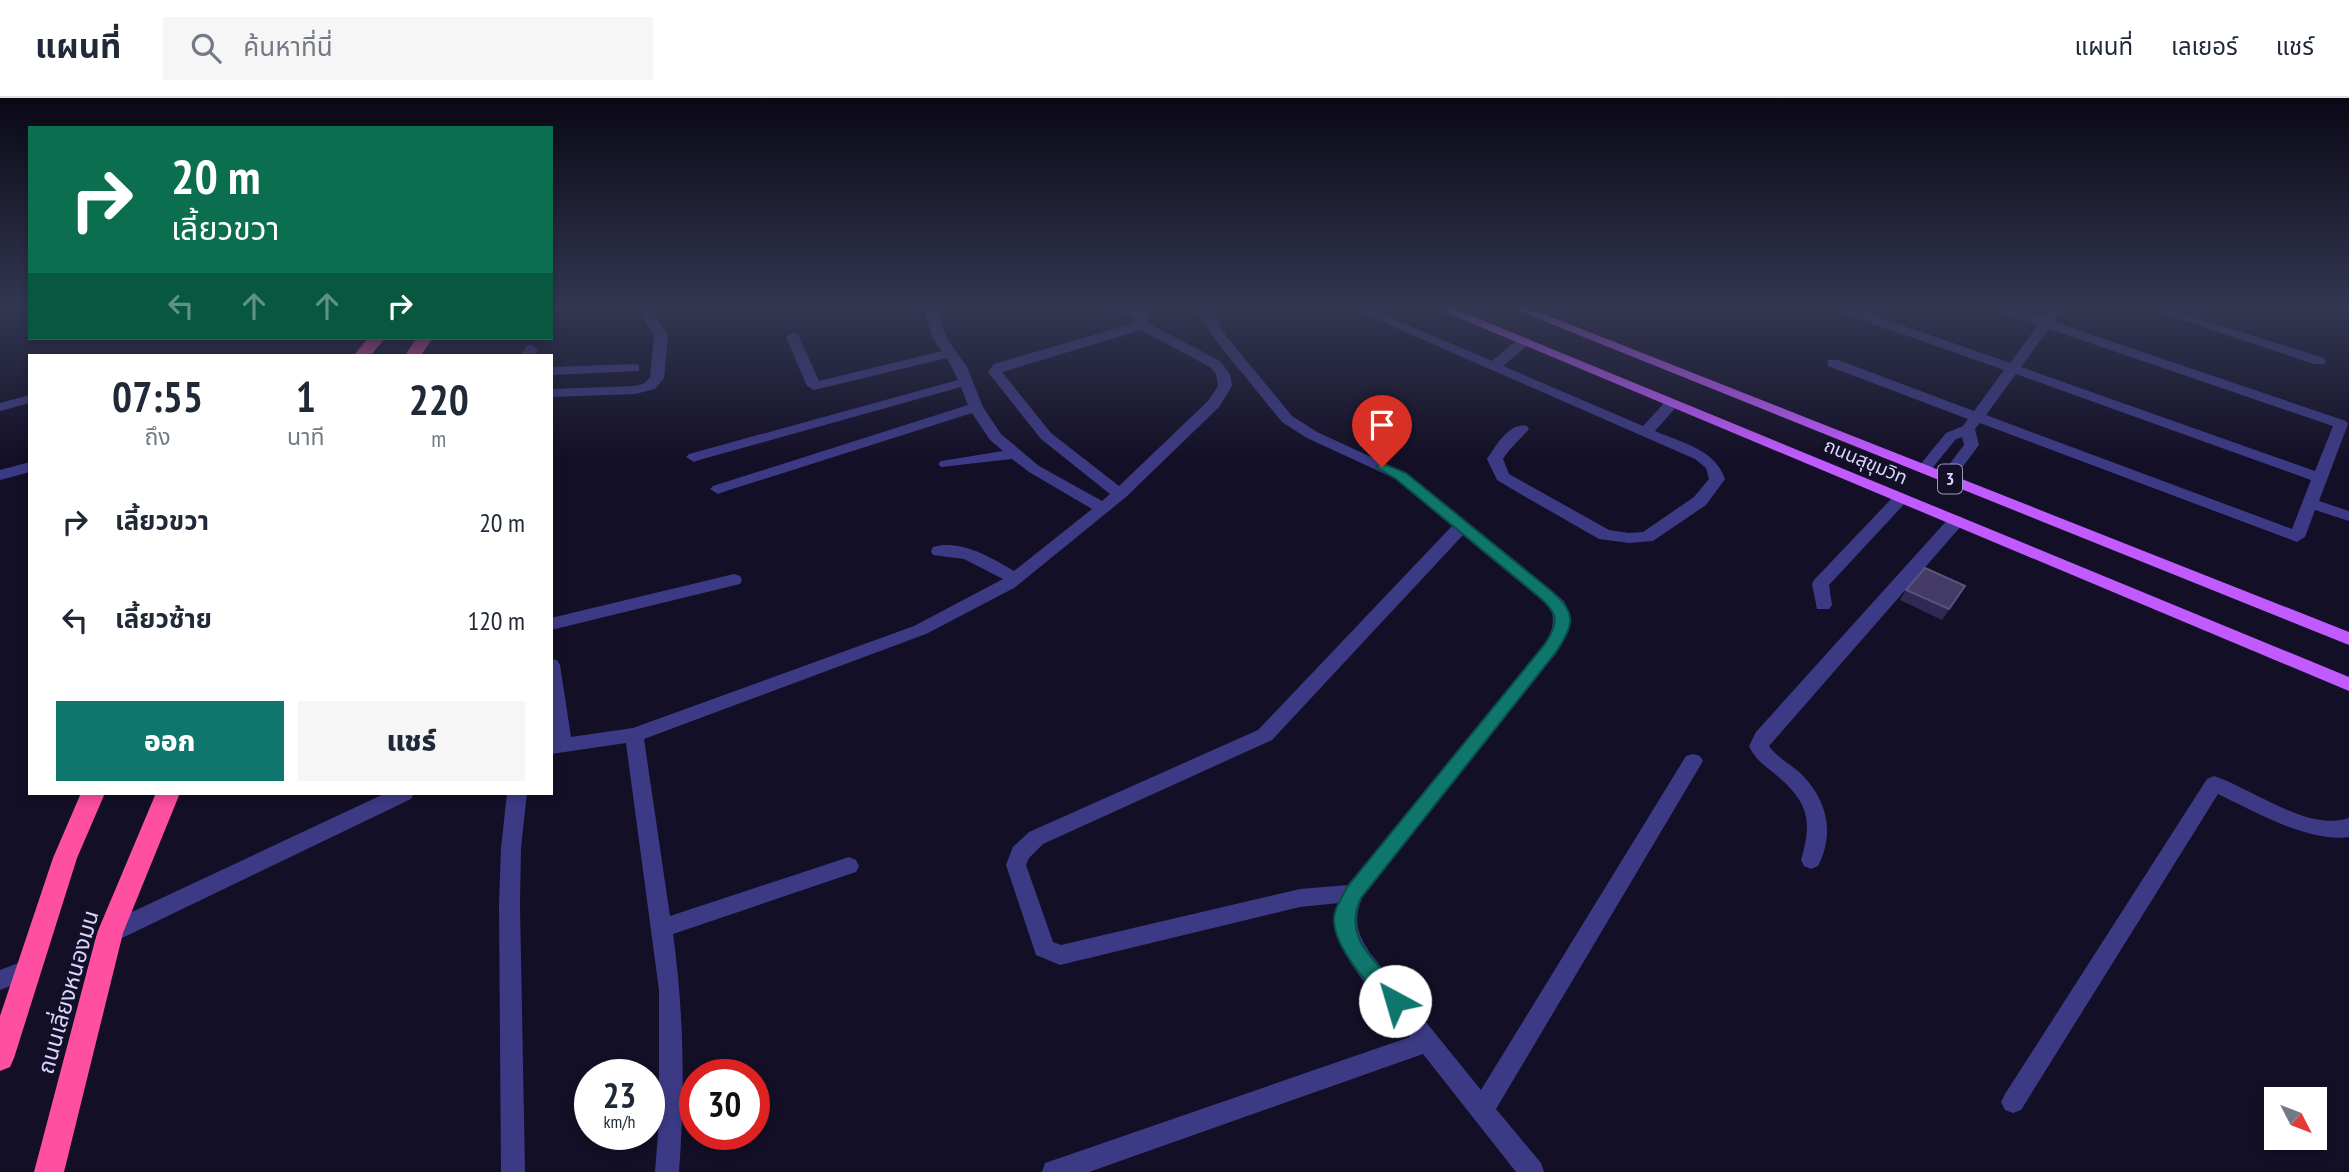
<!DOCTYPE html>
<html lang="th">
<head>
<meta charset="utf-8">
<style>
  body { margin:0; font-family:"PT Sans Narrow","Noto Sans Thai",sans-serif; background:#f6f6f7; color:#1f2937; height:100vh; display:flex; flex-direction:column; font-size:26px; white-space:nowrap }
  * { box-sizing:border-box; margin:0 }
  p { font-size:23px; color:#747a83 }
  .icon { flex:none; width:38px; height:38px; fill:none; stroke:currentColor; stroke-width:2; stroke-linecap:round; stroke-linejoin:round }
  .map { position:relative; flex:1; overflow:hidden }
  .details { position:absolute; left:28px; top:256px; width:525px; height:441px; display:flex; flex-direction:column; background:#fff; border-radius:0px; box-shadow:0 4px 10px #0003 }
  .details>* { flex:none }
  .banner { position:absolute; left:28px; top:28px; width:525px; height:214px; border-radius:0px; box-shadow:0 4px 10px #0003; background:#0b6e4f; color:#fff; overflow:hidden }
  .needle { width:46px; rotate:132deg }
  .fabs { position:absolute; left:2264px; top:989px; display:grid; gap:14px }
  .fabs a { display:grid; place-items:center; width:63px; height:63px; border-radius:0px; background:#fff; box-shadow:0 4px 10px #0003; font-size:35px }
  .speed { position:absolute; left:574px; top:961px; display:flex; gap:14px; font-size:35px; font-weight:700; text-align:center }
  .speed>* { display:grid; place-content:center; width:91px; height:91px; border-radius:50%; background:#fff; box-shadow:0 4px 10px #0003; line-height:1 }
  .speed small { font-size:18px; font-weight:400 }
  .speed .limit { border:10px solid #d22; background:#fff; color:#111 }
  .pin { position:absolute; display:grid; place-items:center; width:60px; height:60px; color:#fff; margin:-72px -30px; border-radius:50% 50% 50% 0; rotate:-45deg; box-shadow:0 0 7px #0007 }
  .pin .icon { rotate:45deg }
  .me { position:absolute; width:77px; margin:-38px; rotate:321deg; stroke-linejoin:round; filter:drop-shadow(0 0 5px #0008) }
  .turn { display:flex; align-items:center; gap:24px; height:147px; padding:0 28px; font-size:32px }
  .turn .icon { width:91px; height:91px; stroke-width:2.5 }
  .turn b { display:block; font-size:49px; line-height:60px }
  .lanes { display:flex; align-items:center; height:66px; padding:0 28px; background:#0003; justify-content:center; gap:35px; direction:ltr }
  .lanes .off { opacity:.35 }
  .eta { display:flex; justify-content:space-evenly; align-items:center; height:119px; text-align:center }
  .eta b { font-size:42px; font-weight:800; line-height:49px }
  .primary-button { display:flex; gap:14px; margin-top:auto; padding:14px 28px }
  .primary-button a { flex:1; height:80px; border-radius:0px; background:#0f766e; color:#fff; font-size:28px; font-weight:800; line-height:80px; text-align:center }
  .primary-button a+a { background:#f6f6f7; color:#1f2937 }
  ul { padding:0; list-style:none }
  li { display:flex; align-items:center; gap:21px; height:98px; padding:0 28px }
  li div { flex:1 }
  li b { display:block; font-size:26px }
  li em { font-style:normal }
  header { display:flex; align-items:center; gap:42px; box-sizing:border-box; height:98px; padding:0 35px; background:#fff; border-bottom:2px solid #e0e1e3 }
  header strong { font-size:33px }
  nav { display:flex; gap:38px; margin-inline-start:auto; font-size:24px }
  .search { width:490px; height:63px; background:#f6f6f7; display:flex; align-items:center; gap:18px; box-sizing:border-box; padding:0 24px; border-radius:0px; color:#747a83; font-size:26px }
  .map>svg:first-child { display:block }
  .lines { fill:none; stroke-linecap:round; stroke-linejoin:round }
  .minor { fill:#3d3a85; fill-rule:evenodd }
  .major { fill:#c25bff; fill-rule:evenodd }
  .highway { fill:#ff4fa3; fill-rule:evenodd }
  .wall { fill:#312854 }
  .shaded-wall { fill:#1d163a }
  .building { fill:#433a66; stroke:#5a527e; stroke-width:2 }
  .route { fill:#0f766e; stroke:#0a4d48; stroke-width:2 }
  .labels { text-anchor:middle; stroke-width:7; stroke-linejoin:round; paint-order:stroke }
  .shield { fill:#130f26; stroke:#9e99be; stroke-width:2 }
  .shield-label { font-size:18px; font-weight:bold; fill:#d9d4ff }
  .street-label { font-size:19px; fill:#d9d4ff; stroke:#130f26 }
  .near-street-label { font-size:23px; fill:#d9d4ff; stroke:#130f26 }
</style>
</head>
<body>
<header>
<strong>แผนที่</strong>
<div class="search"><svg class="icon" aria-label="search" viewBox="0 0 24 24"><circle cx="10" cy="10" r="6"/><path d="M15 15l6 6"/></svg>ค้นหาที่นี่</div>
<nav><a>แผนที่</a><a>เลเยอร์</a><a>แชร์</a></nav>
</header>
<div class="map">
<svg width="2349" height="1074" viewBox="0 0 2349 1074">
  <rect width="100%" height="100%" fill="#130f26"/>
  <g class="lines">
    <g class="minor">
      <path d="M924 211H938L947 241 967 269 983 309 1001 336 1039 368 1102 403 1110 396 1041 341 988 274 994 266 1135 225 1134 219 1116 214 1115 211H1150L1147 217 1148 225 1220 263 1230 276 1232 288 1219 309 1126 399 1014 490 926 536 644 641 670 818 849 759 856 762 859 768 856 774 673 836C684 915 685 994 679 1074H655L659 1022V892L626 645 551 656V561L557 562 560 567 571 639 633 630 914 528 1003 481 964 461 933 457 931 453 933 449C961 441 990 459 1014 473L1092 411 1029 374 1012 361 941 369 938 366 941 363 1003 353 990 342 972 315 723 394 718 396 710 391 713 388 968 307 961 289 699 362 694 364 686 359 689 356 958 282 947 260 814 292 807 288 786 239 793 235 798 236 819 283 942 253 933 241ZM1141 232 1210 269 1216 276 1218 288 1208 303 1119 388 1051 335 1002 274Z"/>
      <path d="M1199 211H1211L1226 238 1292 318 1317 334 1406 375 1564 503C1575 523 1568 537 1557 554L1362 800C1353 823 1357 835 1370 855L1481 992 1686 658 1693 656 1700 658 1703 663 1496 1011 1541 1065 1544 1074H1516L1423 956 1089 1074H1042L1045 1065 1054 1062 1410 939C1387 910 1344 868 1336 832 1333 823 1336 814 1339 805L1300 809 1060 867 1036 857 1006 767 1013 749 1029 734 1258 632 1452 428 1396 381 1307 340 1282 324 1216 243 1198 215ZM1463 437 1551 510C1555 524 1552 534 1545 546L1348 787 1300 791 1061 847 1053 844 1026 767 1029 760 1043 746 1272 642Z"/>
      <path d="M1353 211H1370L1492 263 1519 240H1529V246L1503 268 1643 328 1667 302H1677L1679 305 1677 308 1655 333C1682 345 1715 351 1725 381L1706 407 1653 443 1629 445 1599 441 1517 394 1497 382 1487 361C1496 348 1509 324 1527 328L1529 331C1520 342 1510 349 1503 361L1509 376 1609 432 1629 435 1643 434 1694 399 1709 381 1706 370 1695 361Z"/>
      <path d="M1839 211H1856L2010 265 2038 227 1998 214 1997 211H2014L2043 220 2051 211H2063L2054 224 2346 323 2348 326 2319 403 2349 413V423L2315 412 2305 439 2297 444 1980 325 1975 331 1979 347 1952 383H1942L1939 380 1964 347 1962 339 1956 341 1929 374H1919L1916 371 1919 368 1946 335 1963 328 1968 321 1828 268V262H1838L1974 313 2004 272 1840 214ZM2049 231 2333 328 2315 373 2021 269ZM2016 276 2311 382 2292 431 1986 317Z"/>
      <path d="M2149 211H2168L2324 260 2326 263 2324 266H2314Z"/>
      <path d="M647 212 652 213 668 238 664 280 655 291 635 296 551 299V291L635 288 645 285 650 279 654 238 640 216Z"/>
      <path d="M531 247 538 251 536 257H522L526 248Z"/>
      <path d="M634 266 639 267V273L551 277V269Z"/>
      <path d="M30 297V305L0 313V305Z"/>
      <path d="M30 364V374L0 382V372Z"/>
      <path d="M1901 395 1909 400 1907 403 1829 487 1832 507 1829 511H1817L1812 486 1814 482 1895 397Z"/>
      <path d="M1956 418 1962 419 1964 423 1962 427 1769 648C1776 658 1788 665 1798 673 1826 699 1836 733 1818 768L1811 771 1804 768 1801 762C1813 721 1808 704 1775 676 1764 667 1755 661 1749 648L1756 634 1950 419Z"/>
      <path d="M734 476 740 478 742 482 740 486 551 532V520Z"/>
      <path d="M2214 678C2253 691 2308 734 2349 720V739C2308 745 2254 713 2218 696L2021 1012 2013 1015 2005 1012 2001 1004 2005 996 2207 681Z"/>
      <path d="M386 695H414L411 701 118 842 110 844 102 842 99 835 102 828Z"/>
      <path d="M507 695H527L521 750 520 807 525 1074H501L499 807 501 750Z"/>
      <path d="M29 861 37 864 40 871 37 878 0 892V872Z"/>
    </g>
    <g class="major">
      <path d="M1438 211H1455L2349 579V593Z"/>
      <path d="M1514 211H1531L2349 534V547Z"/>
    </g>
    <g class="highway">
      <path d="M368 240H385L371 257H354Z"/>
      <path d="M417 240H433L421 257H405Z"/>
      <path d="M81 695H105L77 760 14 960 10 969 0 973V918L53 760Z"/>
      <path d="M156 695H180L123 835 64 1074H34L97 835Z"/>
    </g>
  </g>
  <path class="wall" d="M1906 492 1959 499 1942 522 1900 502Z"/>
  <path class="shaded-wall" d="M1965 488 1959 499 1942 522 1949 511Z"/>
  <path class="building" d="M1925 470 1965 488 1949 511 1906 492Z"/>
  <linearGradient id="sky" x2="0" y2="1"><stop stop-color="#0a0815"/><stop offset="0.58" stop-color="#333752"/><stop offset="1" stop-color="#333752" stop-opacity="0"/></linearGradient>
  <rect width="2349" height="361" fill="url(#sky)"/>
  <path class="route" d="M1382 365 1406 375 1549 491C1577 514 1575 525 1556 554L1361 800C1339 848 1388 866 1405 903L1402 910 1395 912 1388 910C1370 887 1333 850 1334 820 1334 810 1343 798 1347 789L1545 546C1560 523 1558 515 1538 498L1396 381 1376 369Z"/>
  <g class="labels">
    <rect class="shield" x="1938" y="366.5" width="24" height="29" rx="5"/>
    <g class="shield-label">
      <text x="1950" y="387">3</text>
    </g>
    <g class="street-label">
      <text transform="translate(1866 363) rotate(23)" y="7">ถนนสุขุมวิท</text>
    </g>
    <g class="near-street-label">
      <text transform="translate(68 894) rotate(-74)" y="8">ถนนเลี่ยงหนองมน</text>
    </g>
  </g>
</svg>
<div class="fabs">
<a><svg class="needle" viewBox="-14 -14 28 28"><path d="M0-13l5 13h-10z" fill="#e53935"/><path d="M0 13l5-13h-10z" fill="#747a83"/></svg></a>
</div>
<div class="speed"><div>23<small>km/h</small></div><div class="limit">30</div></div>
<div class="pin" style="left:1382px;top:369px;background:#d93025"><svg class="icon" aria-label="arrive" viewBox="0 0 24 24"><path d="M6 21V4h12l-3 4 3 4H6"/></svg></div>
<svg class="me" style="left:1395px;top:903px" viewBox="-20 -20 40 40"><circle r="19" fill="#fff"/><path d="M0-13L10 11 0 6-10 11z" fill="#0f766e"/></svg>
<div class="banner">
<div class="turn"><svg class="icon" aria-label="right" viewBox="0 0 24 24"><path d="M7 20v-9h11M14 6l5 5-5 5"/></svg><div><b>20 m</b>เลี้ยวขวา</div></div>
<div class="lanes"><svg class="icon off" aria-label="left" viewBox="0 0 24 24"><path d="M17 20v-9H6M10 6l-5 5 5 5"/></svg><svg class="icon off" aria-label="ahead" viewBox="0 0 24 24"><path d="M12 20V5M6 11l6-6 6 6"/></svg><svg class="icon off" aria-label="ahead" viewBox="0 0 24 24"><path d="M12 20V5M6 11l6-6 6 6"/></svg><svg class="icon" aria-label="right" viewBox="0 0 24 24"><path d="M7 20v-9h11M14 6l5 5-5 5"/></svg></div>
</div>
<section class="details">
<div class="eta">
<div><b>07:55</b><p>ถึง</p></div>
<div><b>1</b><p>นาที</p></div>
<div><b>220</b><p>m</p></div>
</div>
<ul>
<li><svg class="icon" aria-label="right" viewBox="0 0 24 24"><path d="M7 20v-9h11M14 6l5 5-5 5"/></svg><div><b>เลี้ยวขวา</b></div><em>20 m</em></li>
<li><svg class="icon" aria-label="left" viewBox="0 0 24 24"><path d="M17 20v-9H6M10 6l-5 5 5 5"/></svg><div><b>เลี้ยวซ้าย</b></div><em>120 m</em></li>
</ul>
<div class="primary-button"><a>ออก</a><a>แชร์</a></div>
</section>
</div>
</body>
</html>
